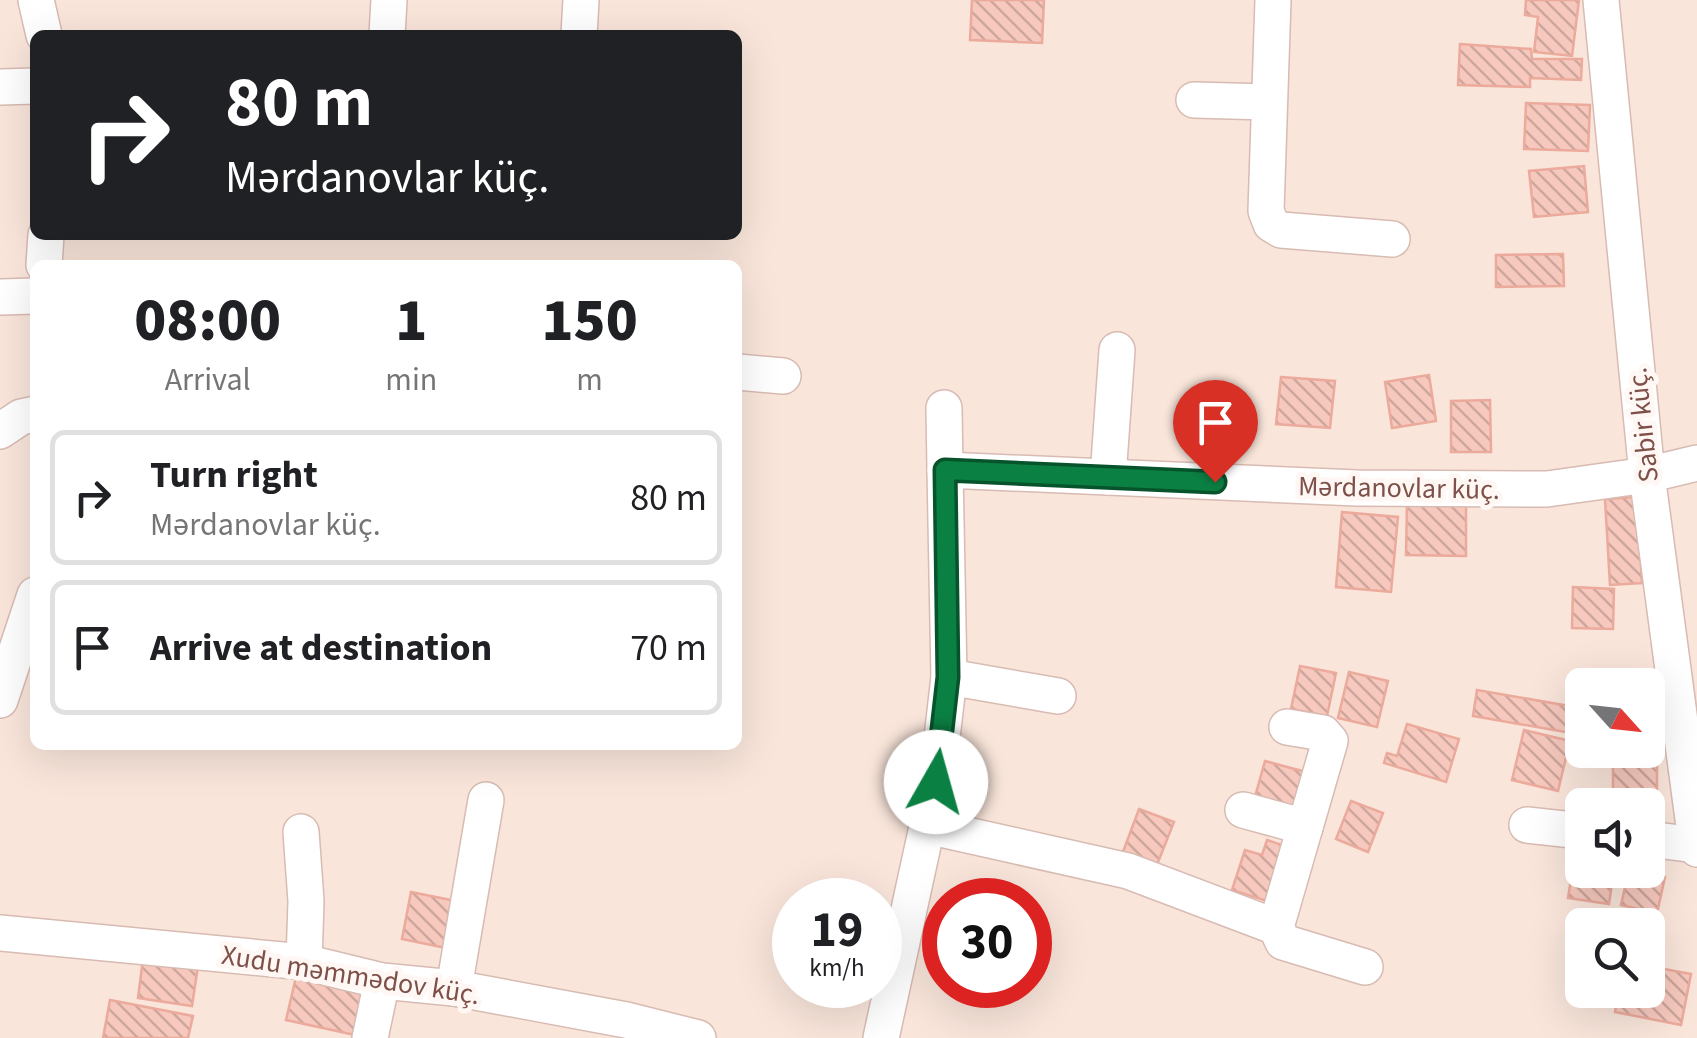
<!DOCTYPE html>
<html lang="en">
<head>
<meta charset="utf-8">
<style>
  body { margin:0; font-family:"Source Sans 3",sans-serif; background:#f6f6f6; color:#202124; height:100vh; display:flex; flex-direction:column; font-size:38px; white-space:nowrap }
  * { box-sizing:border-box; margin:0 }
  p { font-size:32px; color:#757577 }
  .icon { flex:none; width:55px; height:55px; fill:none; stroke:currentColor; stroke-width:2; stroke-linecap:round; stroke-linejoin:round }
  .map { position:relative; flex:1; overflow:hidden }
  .panel { position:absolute; left:30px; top:260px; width:712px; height:490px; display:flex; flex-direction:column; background:#fff; border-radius:15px; box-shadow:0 10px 40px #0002 }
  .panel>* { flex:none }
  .guide { position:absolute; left:30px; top:30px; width:712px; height:210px; border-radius:15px; box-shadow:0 10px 40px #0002; background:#202124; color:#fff; overflow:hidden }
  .needle { width:65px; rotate:117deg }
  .controls { position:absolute; left:1565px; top:668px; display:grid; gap:20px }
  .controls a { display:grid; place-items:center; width:100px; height:100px; border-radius:15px; background:#fff; box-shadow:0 10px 40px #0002; font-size:50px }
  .speed { position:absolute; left:772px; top:878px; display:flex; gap:20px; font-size:50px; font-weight:700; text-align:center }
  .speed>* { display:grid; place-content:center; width:130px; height:130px; border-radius:50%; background:#fff; box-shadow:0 10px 40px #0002; line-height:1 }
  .speed small { font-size:25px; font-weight:400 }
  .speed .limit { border:15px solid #d22; background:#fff; color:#111 }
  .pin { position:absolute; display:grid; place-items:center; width:85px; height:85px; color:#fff; margin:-102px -42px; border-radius:50% 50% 50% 0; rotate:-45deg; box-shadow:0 0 10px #0007 }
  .pin .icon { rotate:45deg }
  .me { position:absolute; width:110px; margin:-55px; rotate:7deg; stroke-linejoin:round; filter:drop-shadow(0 0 8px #0008) }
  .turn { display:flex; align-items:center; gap:35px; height:210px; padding:0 30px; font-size:45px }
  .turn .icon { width:130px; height:130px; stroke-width:2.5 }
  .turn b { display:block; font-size:70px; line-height:85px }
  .eta { display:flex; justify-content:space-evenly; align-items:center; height:170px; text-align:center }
  .eta b { font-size:60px; font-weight:800; line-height:70px }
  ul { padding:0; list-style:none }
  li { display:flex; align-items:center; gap:30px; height:135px; margin:0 20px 15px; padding:0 10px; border:5px solid #e0e0e0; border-radius:15px }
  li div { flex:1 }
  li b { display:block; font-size:38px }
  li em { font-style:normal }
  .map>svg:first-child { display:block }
  .residential { fill:#f9e5da; fill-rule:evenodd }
  .building { fill:url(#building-back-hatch); stroke:#ecaa9c; stroke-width:2.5 }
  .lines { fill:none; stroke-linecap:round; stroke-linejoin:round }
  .minor-casing { stroke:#d8bbb2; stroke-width:38 }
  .minor { stroke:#fff; stroke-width:35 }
  .route-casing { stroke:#07532c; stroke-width:25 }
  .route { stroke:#0b8043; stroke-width:18 }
  .labels { text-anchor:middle; stroke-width:10; stroke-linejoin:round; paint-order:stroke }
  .street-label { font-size:28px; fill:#7e5049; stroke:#fff7f3 }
</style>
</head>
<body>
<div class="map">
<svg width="1697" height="1038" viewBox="0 0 1697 1038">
  <defs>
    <pattern id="building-back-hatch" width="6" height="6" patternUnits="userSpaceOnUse" patternTransform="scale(2.5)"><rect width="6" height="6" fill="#f7c9be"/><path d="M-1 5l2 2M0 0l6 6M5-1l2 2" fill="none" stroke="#cda69c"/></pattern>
  </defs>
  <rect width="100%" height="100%" fill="#fff2ea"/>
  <path class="residential" d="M0 0H1697V1038H0ZM35 35H738V235H35ZM35 265H738V745H35ZM1582 685H1648V750H1582ZM1582 805H1648V870H1582ZM795 900H880V985H795ZM945 900H1030V985H945ZM1582 925H1648V990H1582Z"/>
  <g class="building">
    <path d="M972 0H1044L1042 43 970 40Z"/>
    <path d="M1526 0H1579L1572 56 1534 52 1538 17 1525 15Z"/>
    <path d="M1460 44 1531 49 1532 59H1582L1581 80 1530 78V87L1458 85Z"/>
    <path d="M1526 103 1590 105 1588 151 1524 149Z"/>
    <path d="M1584 166 1588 212 1534 217 1529 171Z"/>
    <path d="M1563 254 1564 286 1496 287V255Z"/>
    <path d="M1429 375 1436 421 1392 428 1385 382Z"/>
    <path d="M1281 377 1335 381 1330 428 1276 424Z"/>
    <path d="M1490 400 1491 452H1451V401Z"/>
    <path d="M1637 497 1642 583 1610 585 1605 499Z"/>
    <path d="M1407 503 1466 504V556L1406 555Z"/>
    <path d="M1342 512 1398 517 1391 592 1336 587Z"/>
    <path d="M1573 587 1614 589 1613 629 1572 628Z"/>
    <path d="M1300 666 1336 673 1327 716 1291 709Z"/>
    <path d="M1349 672 1388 681 1377 727 1338 718Z"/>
    <path d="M1477 690 1581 708 1577 734 1473 716Z"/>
    <path d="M1407 724 1459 739 1446 782 1384 763 1387 753 1397 756Z"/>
    <path d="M1524 730 1570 741 1558 791 1512 780Z"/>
    <path d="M1613 756H1657V807L1613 805Z"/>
    <path d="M1265 761 1306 772 1294 816 1253 804Z"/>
    <path d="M1351 801 1383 813 1368 852 1336 839Z"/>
    <path d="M1139 809 1174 822 1155 870 1121 857Z"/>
    <path d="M1267 840 1288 847 1270 902 1232 890 1245 850 1262 855Z"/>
    <path d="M1575 854 1582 855V870H1614L1609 904 1568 898Z"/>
    <path d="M1629 870 1665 877 1657 913 1621 905Z"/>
    <path d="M411 892 461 902 451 949 402 939Z"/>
    <path d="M144 951 199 959 192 1006 138 998Z"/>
    <path d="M1648 966 1691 974 1681 1025 1615 1012 1619 990H1648Z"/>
    <path d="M297 973 366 988 355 1035 286 1020Z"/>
    <path d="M110 1000 193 1016 188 1038H103Z"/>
  </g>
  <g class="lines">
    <defs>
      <g id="minor">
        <path d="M36 0 44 35"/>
        <path d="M1273 0 1266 211 1271 224 1281 230 1392 239"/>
        <path d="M1601 0 1647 475 1697 849"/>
        <path d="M387 35 389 0"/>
        <path d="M579 35 581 0"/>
        <path d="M0 87 35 86"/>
        <path d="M1194 100 1268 102"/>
        <path d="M44 265 46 235"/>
        <path d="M0 297 35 296"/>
        <path d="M738 372 783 376"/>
        <path d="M944 408 945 470"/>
        <path d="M0 431 21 417 35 414"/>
        <path d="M1108 477 1117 350"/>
        <path d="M949 677 1058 696"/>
        <path d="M0 700 35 595"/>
        <path d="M1243 810 1305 827"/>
        <path d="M1527 825 1582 831"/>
        <path d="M927 826 1128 871 1276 927 1330 741 1323 733 1287 727"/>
        <path d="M301 832 306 901 304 962"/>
        <path d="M1648 839 1696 845"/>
        <path d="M1276 927 1283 942 1365 967"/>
        <path d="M0 933 304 962 382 981 454 988 626 1020 698 1038"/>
        <path d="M454 988 486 800"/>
        <path d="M370 1038 382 981"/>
        <path d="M881 1038 937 781 949 677 945 470 1357 488 1547 489 1647 475 1697 463"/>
      </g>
    </defs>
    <use href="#minor" class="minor-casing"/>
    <use href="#minor" class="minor"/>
  </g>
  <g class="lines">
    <defs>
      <path id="route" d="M936 782 948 677 945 470 1215 482"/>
    </defs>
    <use href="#route" class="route-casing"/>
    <use href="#route" class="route"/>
  </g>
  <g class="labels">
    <g class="street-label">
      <text transform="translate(1642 425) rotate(-96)" y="10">Sabir küç.</text>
      <text transform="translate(1399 487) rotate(1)" y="10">Mərdanovlar küç.</text>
      <text transform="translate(351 974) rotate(9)" y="10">Xudu məmmədov küç.</text>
    </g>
  </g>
</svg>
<div class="controls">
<a><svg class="needle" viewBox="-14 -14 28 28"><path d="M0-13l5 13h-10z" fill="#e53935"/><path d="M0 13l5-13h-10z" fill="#757577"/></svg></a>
<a><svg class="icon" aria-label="sound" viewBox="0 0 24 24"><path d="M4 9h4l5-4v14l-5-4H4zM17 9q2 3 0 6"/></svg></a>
<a><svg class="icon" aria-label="search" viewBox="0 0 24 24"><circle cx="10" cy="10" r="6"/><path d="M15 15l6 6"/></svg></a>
</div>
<div class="speed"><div>19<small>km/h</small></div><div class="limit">30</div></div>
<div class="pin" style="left:1215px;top:482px;background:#d93025"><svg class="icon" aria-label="arrive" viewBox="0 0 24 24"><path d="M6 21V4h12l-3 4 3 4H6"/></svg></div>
<svg class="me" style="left:936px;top:782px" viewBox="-20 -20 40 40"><circle r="19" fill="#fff"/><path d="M0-13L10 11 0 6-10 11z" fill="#0b8043"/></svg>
<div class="guide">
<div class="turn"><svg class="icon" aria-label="right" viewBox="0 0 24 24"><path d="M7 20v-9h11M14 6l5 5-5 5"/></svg><div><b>80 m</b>Mərdanovlar küç.</div></div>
</div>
<section class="panel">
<div class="eta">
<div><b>08:00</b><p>Arrival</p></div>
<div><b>1</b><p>min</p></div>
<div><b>150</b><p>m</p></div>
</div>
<ul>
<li><svg class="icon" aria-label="right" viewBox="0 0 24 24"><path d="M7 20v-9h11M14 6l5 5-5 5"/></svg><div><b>Turn right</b><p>Mərdanovlar küç.</p></div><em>80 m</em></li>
<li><svg class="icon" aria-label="arrive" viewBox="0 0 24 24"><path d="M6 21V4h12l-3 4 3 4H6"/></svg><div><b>Arrive at destination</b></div><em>70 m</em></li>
</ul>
</section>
</div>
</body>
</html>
